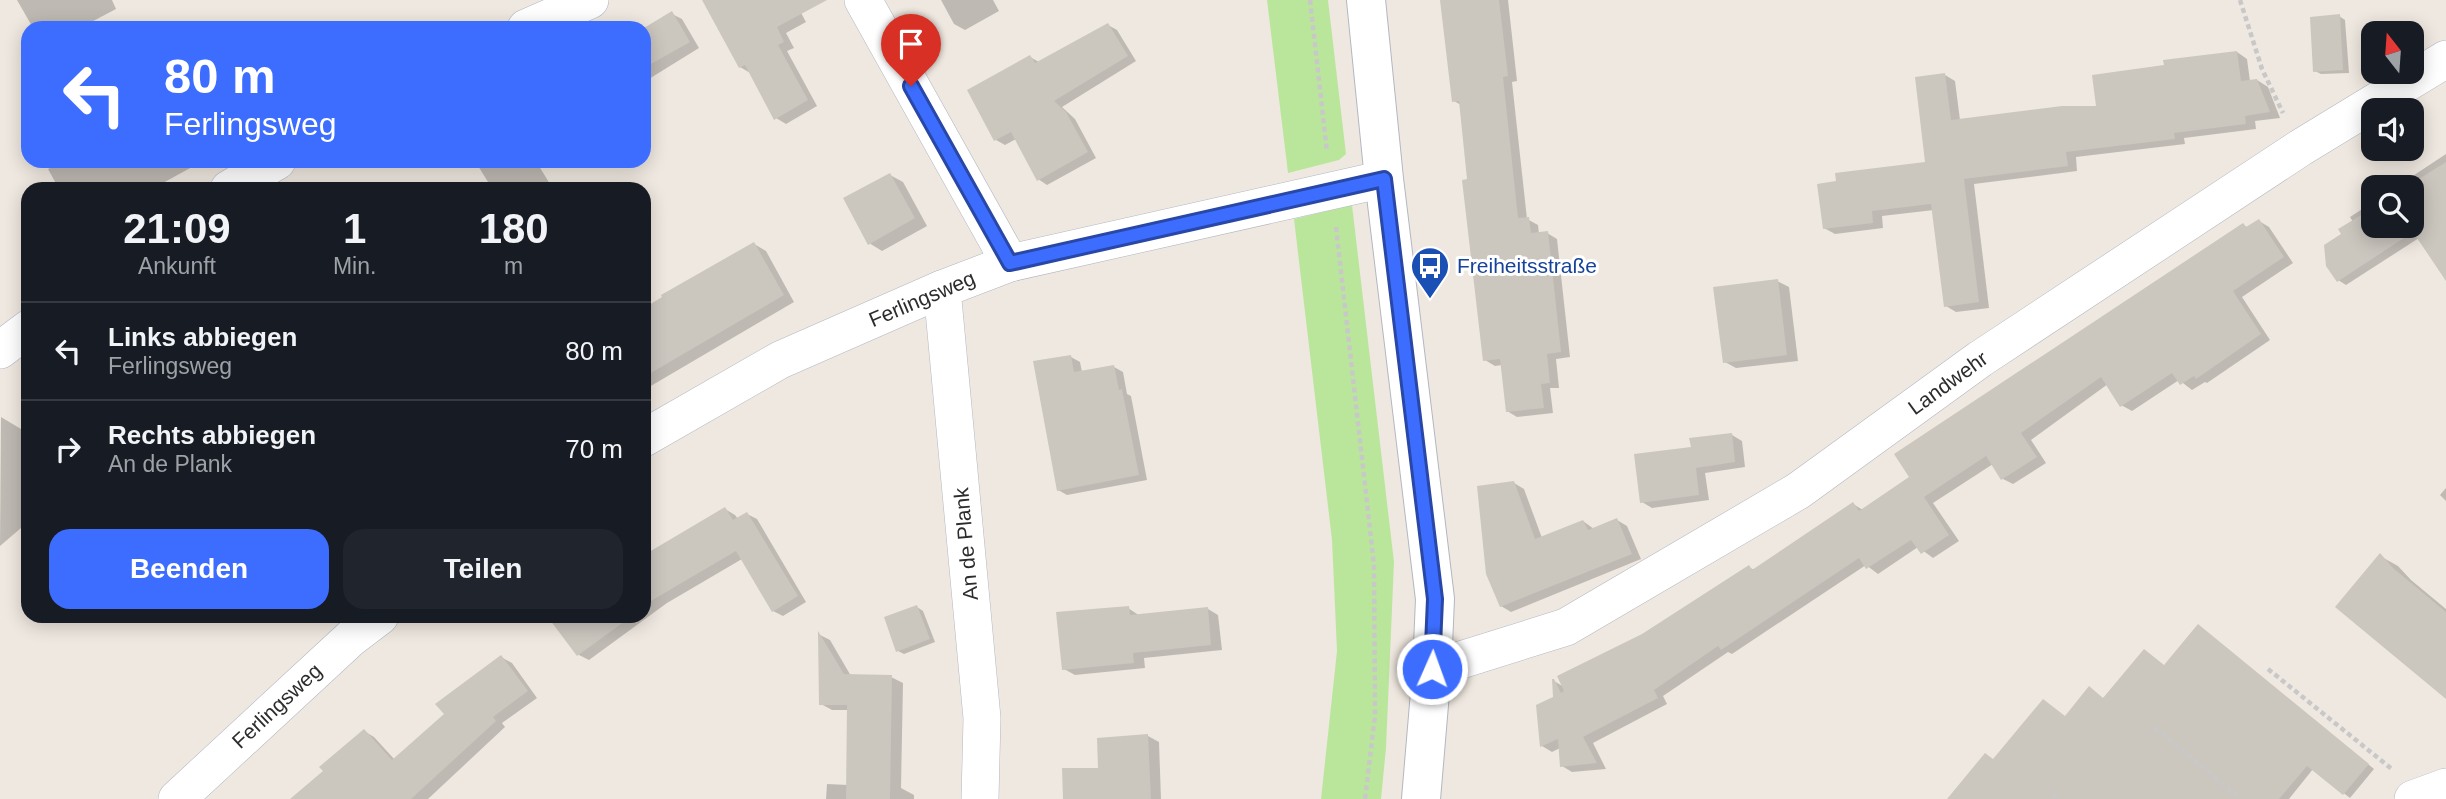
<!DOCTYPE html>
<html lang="de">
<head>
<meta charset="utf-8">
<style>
  body { margin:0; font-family:Helvetica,sans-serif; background:#20242c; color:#f1f3f6; height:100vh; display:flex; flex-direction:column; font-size:26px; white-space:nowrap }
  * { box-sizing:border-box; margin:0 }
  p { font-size:23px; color:#9ea1a6 }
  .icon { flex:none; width:38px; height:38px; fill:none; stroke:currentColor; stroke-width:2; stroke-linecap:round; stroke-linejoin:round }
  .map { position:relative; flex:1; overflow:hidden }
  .side { position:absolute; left:21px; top:182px; width:630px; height:441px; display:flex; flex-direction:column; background:#171b24; border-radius:21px; box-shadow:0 4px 18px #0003 }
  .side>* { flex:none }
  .top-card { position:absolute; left:21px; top:21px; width:630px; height:147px; border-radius:21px; box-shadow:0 4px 18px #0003; background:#3d6dff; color:#fff; overflow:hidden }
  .needle { width:46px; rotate:343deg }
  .buttons { position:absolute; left:2361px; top:21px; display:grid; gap:14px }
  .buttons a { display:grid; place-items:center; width:63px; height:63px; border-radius:14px; background:#171b24; box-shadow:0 4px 18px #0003; font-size:35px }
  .pin { position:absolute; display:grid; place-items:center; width:60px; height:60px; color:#fff; margin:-72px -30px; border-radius:50% 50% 50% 0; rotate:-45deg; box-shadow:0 0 7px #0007 }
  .pin .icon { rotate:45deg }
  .me { position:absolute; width:77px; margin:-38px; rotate:2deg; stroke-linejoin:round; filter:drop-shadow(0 0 5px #0008) }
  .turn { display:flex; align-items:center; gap:24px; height:147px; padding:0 28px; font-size:32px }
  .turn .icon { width:91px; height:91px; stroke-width:2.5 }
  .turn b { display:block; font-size:49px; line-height:60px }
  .eta { display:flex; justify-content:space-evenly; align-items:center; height:119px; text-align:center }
  .eta b { font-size:42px; font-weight:600; line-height:49px }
  .action { display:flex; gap:14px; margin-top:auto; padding:14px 28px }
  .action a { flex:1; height:80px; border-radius:21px; background:#3d6dff; color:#fff; font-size:28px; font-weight:600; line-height:80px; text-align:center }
  .action a+a { background:#20242c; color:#f1f3f6 }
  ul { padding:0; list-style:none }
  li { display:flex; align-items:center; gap:21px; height:98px; padding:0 28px; border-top:2px solid #363941 }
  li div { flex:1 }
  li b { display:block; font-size:26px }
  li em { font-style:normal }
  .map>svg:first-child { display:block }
  .green { fill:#bae69c }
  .shadow { fill:#0003 }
  .building { fill:#cbc6be }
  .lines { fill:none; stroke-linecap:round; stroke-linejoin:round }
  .minor-casing { stroke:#b3b7c1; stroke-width:38 }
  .tertiary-casing { stroke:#b3b7c1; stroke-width:40 }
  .path { stroke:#c8c8c8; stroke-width:4.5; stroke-dasharray:5 3.5; stroke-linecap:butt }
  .minor { stroke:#fff; stroke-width:37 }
  .tertiary { stroke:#fff; stroke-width:38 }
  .route-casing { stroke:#2847a6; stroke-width:18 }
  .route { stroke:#3d6dff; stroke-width:12 }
  .labels { text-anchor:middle; stroke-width:6; stroke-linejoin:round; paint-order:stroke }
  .transit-label { font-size:21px; fill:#164399; stroke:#fff; text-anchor:start }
  .street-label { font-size:21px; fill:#2d2d2d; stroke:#fff }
</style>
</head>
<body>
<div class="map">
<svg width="2446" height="799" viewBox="0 0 2446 799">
  <rect width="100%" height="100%" fill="#efe8e0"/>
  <g class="green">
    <path d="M1267 0H1328L1346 154 1339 160 1288 173Z"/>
    <path d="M1352 205 1394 562 1386 748 1381 799H1321L1337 651 1332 540 1294 219Z"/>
  </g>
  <g class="shadow">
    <path d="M17 0H112L116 9 80 28H33Z"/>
    <path d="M721 0H794L806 22 786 33 794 48 787 51 817 106 786 124 776 118 752 74 740 67Z"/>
    <path d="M941 0H993L999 11 965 30 954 24Z"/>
    <path d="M1442 0H1508L1517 81 1512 82 1527 219 1538 225 1539 234 1547 233 1557 239 1570 357 1556 359 1559 388H1550L1553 413 1517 417 1507 411 1502 365 1495 366 1485 360 1461 105 1454 101Z"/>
    <path d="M672 14 682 19 699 48 644 82V30Z"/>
    <path d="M2339 16 2345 20 2349 73 2321 74 2315 71Z"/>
    <path d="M1108 25 1117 30 1136 61 1062 107 1075 119 1096 158 1047 185 1038 179 1016 139 1005 145 996 140 1030 57 1039 62Z"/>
    <path d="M2237 52 2247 59 2250 81 2257 80 2268 87 2280 118 2255 121 2256 129 2184 138 2185 144 2076 157 2077 171 1974 184 1989 308 1956 312 1946 306 1934 210 1882 216 1883 228 1835 234 1824 228 1927 163 1945 75 1955 81 1960 120 2098 108 2165 67Z"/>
    <path d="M2446 154V263L2419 238 2346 285 2338 280 2343 234 2353 222 2350 217 2373 202V226H2412V187H2396Z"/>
    <path d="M63 161H203L152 189H59L48 169Z"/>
    <path d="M475 161H546L539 166 553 189H503L501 187 498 188 488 182Z"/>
    <path d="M890 175 903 182 927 226 882 251 869 243Z"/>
    <path d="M346 185 354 189H339Z"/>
    <path d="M2259 221 2269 227 2293 263 2242 297 2270 340 2207 383 2205 382 2192 390 2179 380 2132 411 2121 405 2108 384 2031 440 2046 463 2013 484 2003 479 1993 464 1933 503 1959 541 1933 558 1918 547 1878 574 1866 565 1732 654 1728 652 1663 696 1667 704 1593 743 1606 769 1572 772 1562 766 1560 748 1552 752 1542 746 1555 698 1554 681 1564 687 1749 567 1754 570 1853 504 1863 510 1912 477 2243 225 2249 228Z"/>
    <path d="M754 244 766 251 794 302 644 390V310Z"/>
    <path d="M1777 281 1789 287 1798 361 1736 368 1725 362Z"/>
    <path d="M1071 357 1080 362 1082 372 1114 367 1123 372 1127 394 1131 396 1147 480 1067 495 1058 490Z"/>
    <path d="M1 417 21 429 26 434 28 432V522L0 546Z"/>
    <path d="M1732 435 1742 441 1745 467 1705 473 1709 500 1652 508 1642 502 1693 449Z"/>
    <path d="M1514 483 1524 489 1542 538 1583 521 1594 529 1617 520 1627 526 1641 559 1511 612 1501 606Z"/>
    <path d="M2446 488V501L2440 495Z"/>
    <path d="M725 509 735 515 738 519 747 514 757 519 806 602 783 616 773 611 742 559 667 603 589 660 579 655 560 616H644V564Z"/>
    <path d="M2380 556 2398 566 2411 580 2446 609V697Z"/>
    <path d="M917 607 923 611 935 642 904 654 898 651Z"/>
    <path d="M1128 608 1140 616 1208 609 1218 615 1222 650 1144 658 1145 668 1075 675 1064 669Z"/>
    <path d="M2204 630 2374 769 2350 798 2313 769 2289 799H1949L1994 760 2066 717 2165 666Z"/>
    <path d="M820 635 830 640 851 676 891 677 903 683 901 788 914 795V799H826L827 784 848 785 849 710H832L821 704Z"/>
    <path d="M501 657 512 663 537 698 502 723 505 727 428 799H293L325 771 364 731 374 737 395 760 446 714Z"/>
    <path d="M1148 736 1159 742 1161 799H1065L1100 769Z"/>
  </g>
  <g class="building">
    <path d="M702 0H827L777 27 784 42 778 45 808 100 774 120 745 65 739 68Z"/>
    <path d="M1440 0H1499L1508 76 1503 77 1518 218 1529 217 1531 233 1548 231 1561 352 1547 354 1550 383 1541 384 1544 408 1506 412 1500 359 1483 361 1462 180 1467 179 1459 101 1452 102Z"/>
    <path d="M672 11 690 42 644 68V28Z"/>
    <path d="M2340 14 2343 70 2313 72 2310 17Z"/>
    <path d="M1108 23 1128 56 1054 101 1066 112 1088 152 1037 181 1011 132 994 141 967 90 1030 55 1035 63Z"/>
    <path d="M2237 51 2241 81 2257 79 2270 112 2245 116 2246 124 2174 133 2175 139 2066 152 2068 166 1964 179 1979 302 1944 307 1931 204 1872 211 1873 223 1823 229 1817 184 1836 181 1835 173 1925 162 1915 77 1945 73 1951 120 2062 106H2096L2092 75 2164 65 2163 60Z"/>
    <path d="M2446 162V281L2413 232 2337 282 2326 266 2324 245 2341 234 2338 229 2373 208V226H2412V187H2406Z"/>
    <path d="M890 173 915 218 868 245 843 198Z"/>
    <path d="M2259 219 2284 257 2233 291 2261 334 2196 379 2194 376 2180 385 2172 373 2120 407 2101 377 2021 433 2037 457 2001 480 1986 456 1924 497 1949 535 1921 554 1911 540 1866 569 1859 558 1721 650 1718 646 1654 690 1658 698 1583 737 1597 763 1560 767 1558 739 1540 747 1536 705 1553 697 1552 679H1554L1561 693 1564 691 1557 676 1642 634 1749 565 1752 570 1853 502 1859 511 1909 477 1894 454 2243 223 2246 227Z"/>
    <path d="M754 242 784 295 644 377V308L662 297 661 295Z"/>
    <path d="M1778 279 1787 355 1723 363 1713 287Z"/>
    <path d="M1071 355 1074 372 1114 365 1119 390 1122 389 1139 475 1057 491 1033 361Z"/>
    <path d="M1732 433 1735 462 1696 468 1699 495 1640 503 1634 454 1691 447 1689 438Z"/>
    <path d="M1514 481 1535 539 1583 520 1588 530 1617 518 1632 554 1500 607 1486 574 1477 486Z"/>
    <path d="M725 507 733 520 747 512 798 596 772 612 736 551 644 605V555Z"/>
    <path d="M2380 553 2393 568 2446 612V699L2335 607Z"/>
    <path d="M917 605 930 639 896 652 884 617Z"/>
    <path d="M1129 606 1130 615 1208 607 1211 645 1133 653 1134 663 1062 670 1056 612Z"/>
    <path d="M547 616H632L577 656Z"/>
    <path d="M2198 624 2369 764 2343 795 2307 766 2279 799H1947L1985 753 1993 759 2043 699 2065 716 2089 686 2103 698 2144 649 2164 665Z"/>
    <path d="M818 631 844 674 892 675 890 799H846L847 705H819Z"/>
    <path d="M501 655 528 691 493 717 496 721 411 799H290L323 771 319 767 364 729 392 760 444 714 435 704Z"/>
    <path d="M1148 734 1151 799H1063L1062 768H1098L1097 738Z"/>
  </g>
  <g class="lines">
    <defs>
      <g id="minor">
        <path d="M863 0 1010 263"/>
        <path d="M526 28 590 0"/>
        <path d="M229 189 277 161"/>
        <path d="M942 289 982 718 980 799"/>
        <path d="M0 350 28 329"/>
        <path d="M644 438 780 360 942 289 1010 263 1384 179"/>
        <path d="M1432 669 1566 627 1798 491 1980 359 2300 148 2446 59"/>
        <path d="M177 799 351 638 380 616"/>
        <path d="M2413 799 2446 787"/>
      </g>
      <path id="tertiary" d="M1366 0 1384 179 1435 599 1432 669 1421 799"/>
    </defs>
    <use href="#minor" class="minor-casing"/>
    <use href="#tertiary" class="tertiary-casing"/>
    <g class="path">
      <path d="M1310 0 1327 152"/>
      <path d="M2240 0 2262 69 2283 113"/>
      <path d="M1336 227 1374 565 1375 716 1365 799"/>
      <path d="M2268 669 2393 770"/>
      <path d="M2155 728 2241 799"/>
      <path d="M2052 794 2058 799"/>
    </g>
    <use href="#minor" class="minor"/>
    <use href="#tertiary" class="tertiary"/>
  </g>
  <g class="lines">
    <defs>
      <path id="route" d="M911 86 1010 263 1384 179 1435 599 1432 669"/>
    </defs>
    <use href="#route" class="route-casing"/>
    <use href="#route" class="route"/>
  </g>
  <defs>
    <symbol id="bus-pin" viewBox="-11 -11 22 30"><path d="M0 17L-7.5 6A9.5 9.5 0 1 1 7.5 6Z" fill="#1a4fb4" stroke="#fff"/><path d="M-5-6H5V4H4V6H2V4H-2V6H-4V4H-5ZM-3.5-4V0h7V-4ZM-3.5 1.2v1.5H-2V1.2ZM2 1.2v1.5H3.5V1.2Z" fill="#fff"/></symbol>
  </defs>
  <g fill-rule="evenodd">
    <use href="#bus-pin" x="1408" y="244" width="44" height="60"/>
  </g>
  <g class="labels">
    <g class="transit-label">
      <text x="1457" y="273">Freiheitsstraße</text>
    </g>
    <g class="street-label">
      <text transform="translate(922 299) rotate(-23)" y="7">Ferlingsweg</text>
      <text transform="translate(1948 383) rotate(-36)" y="7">Landwehr</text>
      <text transform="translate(966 544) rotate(-95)" y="7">An de Plank</text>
      <text transform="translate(277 706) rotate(-43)" y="7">Ferlingsweg</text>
    </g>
  </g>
</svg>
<div class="buttons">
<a><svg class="needle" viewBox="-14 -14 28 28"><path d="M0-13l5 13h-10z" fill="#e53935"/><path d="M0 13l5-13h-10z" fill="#9ea1a6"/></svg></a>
<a><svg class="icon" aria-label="sound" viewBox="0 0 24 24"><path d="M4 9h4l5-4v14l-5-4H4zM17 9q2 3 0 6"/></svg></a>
<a><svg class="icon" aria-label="search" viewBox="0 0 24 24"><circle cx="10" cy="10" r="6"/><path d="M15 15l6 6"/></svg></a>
</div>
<div class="pin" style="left:911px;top:86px;background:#d93025"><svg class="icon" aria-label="arrive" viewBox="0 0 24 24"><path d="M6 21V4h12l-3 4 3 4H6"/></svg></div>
<svg class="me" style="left:1432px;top:669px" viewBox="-20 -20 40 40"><circle r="17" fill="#3d6dff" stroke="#fff" stroke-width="3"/><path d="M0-11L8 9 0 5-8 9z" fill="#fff"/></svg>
<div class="top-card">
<div class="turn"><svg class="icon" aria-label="left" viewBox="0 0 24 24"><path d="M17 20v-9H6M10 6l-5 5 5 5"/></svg><div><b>80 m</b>Ferlingsweg</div></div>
</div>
<section class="side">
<div class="eta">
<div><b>21:09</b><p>Ankunft</p></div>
<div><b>1</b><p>Min.</p></div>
<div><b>180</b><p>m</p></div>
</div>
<ul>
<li><svg class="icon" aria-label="left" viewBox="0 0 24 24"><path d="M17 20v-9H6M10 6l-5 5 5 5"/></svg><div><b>Links abbiegen</b><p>Ferlingsweg</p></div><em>80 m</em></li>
<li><svg class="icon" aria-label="right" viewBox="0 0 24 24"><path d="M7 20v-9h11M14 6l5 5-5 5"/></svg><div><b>Rechts abbiegen</b><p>An de Plank</p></div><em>70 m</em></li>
</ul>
<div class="action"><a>Beenden</a><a>Teilen</a></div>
</section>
</div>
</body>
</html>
